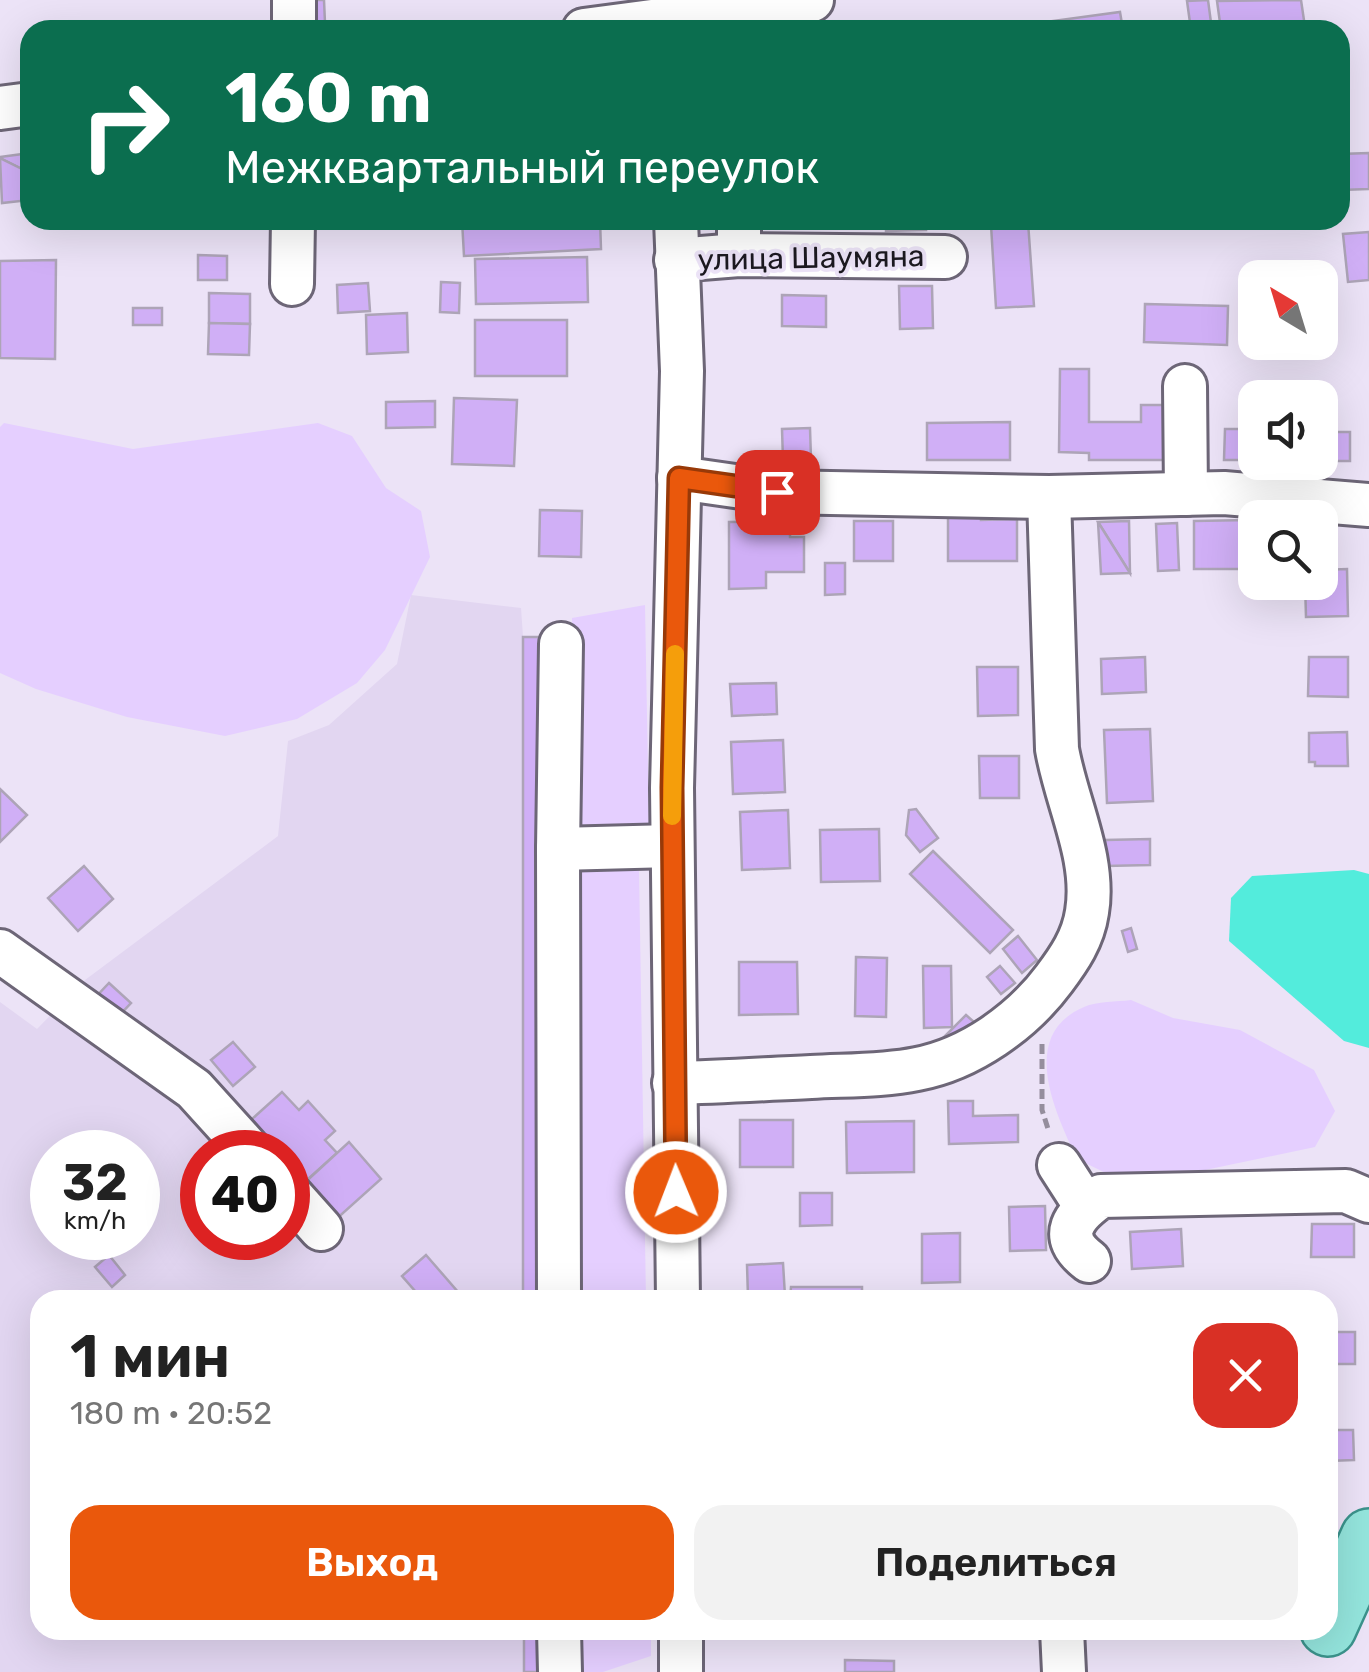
<!DOCTYPE html>
<html lang="ru">
<head>
<meta charset="utf-8">
<style>
  body { margin:0; font-family:Rubik,sans-serif; background:#f2f2f2; color:#222; height:100vh; display:flex; flex-direction:column; font-size:38px; white-space:nowrap }
  * { box-sizing:border-box; margin:0 }
  p { font-size:32px; color:#767676 }
  .icon { flex:none; width:55px; height:55px; fill:none; stroke:currentColor; stroke-width:2; stroke-linecap:round; stroke-linejoin:round }
  .map { position:relative; flex:1; overflow:hidden }
  .side { position:absolute; left:30px; top:1290px; width:1308px; height:350px; display:flex; flex-direction:column; background:#fff; border-radius:30px; box-shadow:0 10px 40px #0002 }
  .side>* { flex:none }
  .top-card { position:absolute; left:20px; top:20px; width:1330px; height:210px; border-radius:30px; box-shadow:0 10px 40px #0002; background:#0b6e4f; color:#fff; overflow:hidden }
  .needle { width:65px; rotate:322deg }
  .controls { position:absolute; left:1238px; top:260px; display:grid; gap:20px }
  .controls a { display:grid; place-items:center; width:100px; height:100px; border-radius:20px; background:#fff; box-shadow:0 10px 40px #0002; font-size:50px }
  .speed { position:absolute; left:30px; top:1130px; display:flex; gap:20px; font-size:50px; font-weight:700; text-align:center }
  .speed>* { display:grid; place-content:center; width:130px; height:130px; border-radius:50%; background:#fff; box-shadow:0 10px 40px #0002; line-height:1 }
  .speed small { font-size:25px; font-weight:400 }
  .speed .limit { border:15px solid #d22; background:#fff; color:#111 }
  .pin { position:absolute; display:grid; place-items:center; width:85px; height:85px; color:#fff; margin:-42px; border-radius:20px; box-shadow:0 5px 15px #0006 }
  .me { position:absolute; width:110px; margin:-55px; rotate:359deg; stroke-linejoin:round; filter:drop-shadow(0 0 8px #0008) }
  .turn { display:flex; align-items:center; gap:35px; height:210px; padding:0 40px; font-size:45px }
  .turn .icon { width:130px; height:130px; stroke-width:2.5 }
  .turn b { display:block; font-size:70px; line-height:85px }
  .round { display:grid; place-items:center; flex:none; width:105px; height:105px; border-radius:30px; background:#f2f2f2 }
  .headline { display:flex; align-items:center; justify-content:space-between; height:170px; padding:0 40px }
  h1 { font-size:60px; font-weight:600; line-height:75px }
  .cta { display:flex; gap:20px; margin-top:auto; padding:20px 40px }
  .cta a { flex:1; height:115px; border-radius:30px; background:#ea580c; color:#fff; font-size:40px; font-weight:600; line-height:115px; text-align:center }
  .cta a+a { background:#f2f2f2; color:#222 }
  .map>svg:first-child { display:block }
  .built { fill:#e2d6f1; fill-rule:evenodd }
  .green { fill:#e5cfff }
  .water { fill:#53ecdc }
  .building { fill:#d0aff6; stroke:#ada4b7; stroke-width:2.5 }
  .lines { fill:none; stroke-linecap:round; stroke-linejoin:round }
  .minor-casing { stroke:#6d6677; stroke-width:48 }
  .major-casing { stroke:#3b938c; stroke-width:60 }
  .path { stroke:#958e9d; stroke-width:5; stroke-dasharray:10 5; stroke-linecap:butt }
  .minor { stroke:#fff; stroke-width:42 }
  .major { stroke:#94e5dd; stroke-width:55 }
  .route-casing { stroke:#983908; stroke-width:25 }
  .route { stroke:#ea580c; stroke-width:18 }
  .slow { stroke:#f59e0b; stroke-width:18 }
  .labels { text-anchor:middle; stroke-width:8; stroke-linejoin:round; paint-order:stroke }
  .street-label { font-size:30px; fill:#1c1920; stroke:#ece3f7 }
</style>
</head>
<body>
<div class="map">
<svg width="1369" height="1672" viewBox="0 0 1369 1672">
  <rect width="100%" height="100%" fill="#ece3f7"/>
  <path class="built" d="M411 595 521 608 523 637H551L562 1300H40V1630H563V1672H0V1002L37 1029 85 980 278 836 288 741 329 725 397 664ZM52 1152H138V1238H52ZM202 1152H288V1238H202Z"/>
  <g class="green">
    <path d="M4 423 133 449 318 423 352 436 386 488 421 511 430 557 385 650 357 683 297 719 225 736 127 717 36 689 0 673V427Z"/>
    <path d="M645 605 649 827 575 834 572 618Z"/>
    <path d="M639 869 646 1300H570L568 871Z"/>
    <path d="M1131 1000 1173 1018 1240 1030 1314 1070 1335 1111 1315 1147 1205 1170 1114 1177 1077 1159C1055 1112 1018 1035 1084 1007 1097 1001 1117 1002 1131 1000Z"/>
    <path d="M571 1630H651V1656L603 1672H571Z"/>
  </g>
  <path class="water" d="M1354 870 1369 874V1048L1344 1041 1229 941 1231 898 1252 876Z"/>
  <g class="building">
    <path d="M314 0H324L325 23 314 24Z"/>
    <path d="M1208 0 1212 30H1191L1187 1Z"/>
    <path d="M1301 0 1305 27 1221 30 1217 1Z"/>
    <path d="M1120 12 1123 30H1039L1038 23Z"/>
    <path d="M30 153V173L0 158V157Z"/>
    <path d="M1369 153V189L1341 190 1340 154Z"/>
    <path d="M0 158 30 173V200L2 203Z"/>
    <path d="M462 220H600L601 249 464 256Z"/>
    <path d="M886 220H925L926 230 886 231Z"/>
    <path d="M1028 222 1034 306 996 308 991 225Z"/>
    <path d="M1369 232V280L1348 282 1343 234Z"/>
    <path d="M198 255 227 256V280H198Z"/>
    <path d="M587 257 588 302 476 304 475 259Z"/>
    <path d="M56 260 55 359 0 358V261Z"/>
    <path d="M441 282 460 283 459 313 440 312Z"/>
    <path d="M368 283 370 311 338 313 337 285Z"/>
    <path d="M899 286H932L933 328 900 329Z"/>
    <path d="M209 293 250 294V324L209 323Z"/>
    <path d="M782 295 826 296V327L782 326Z"/>
    <path d="M1145 304 1228 306 1227 345 1144 342Z"/>
    <rect x="133" y="308" width="29" height="17"/>
    <path d="M407 313 408 352 367 354 366 315Z"/>
    <rect x="475" y="320" width="92" height="56"/>
    <path d="M209 323 250 324 249 355 208 354Z"/>
    <path d="M1060 369H1089V422H1141V405H1174L1173 460H1089V453L1059 452Z"/>
    <path d="M454 398 517 400 514 466 452 464Z"/>
    <path d="M435 401V427L386 428V402Z"/>
    <path d="M1010 422V460H927V423Z"/>
    <path d="M810 428 811 459 783 460 782 429Z"/>
    <path d="M1225 429H1255V460H1224Z"/>
    <rect x="1320" y="432" width="30" height="29"/>
    <path d="M948 509H981V520L1017 519V561H948Z"/>
    <path d="M540 510 582 511 581 557 539 556Z"/>
    <path d="M1249 520V569H1194V521Z"/>
    <path d="M790 521V537H804V572H766V588L729 589V522Z"/>
    <rect x="854" y="521" width="39" height="40"/>
    <path d="M1129 521 1130 573 1098 522Z"/>
    <path d="M1098 522 1130 573 1101 574Z"/>
    <path d="M1177 523 1179 570 1158 571 1156 524Z"/>
    <path d="M825 563H845V594L825 595Z"/>
    <path d="M1347 569 1348 616 1306 617 1305 582H1320V570Z"/>
    <path d="M523 637H551L552 1300H523Z"/>
    <path d="M1145 657 1146 692 1102 694 1101 659Z"/>
    <path d="M1309 657H1348V697L1308 696Z"/>
    <path d="M977 667H1018V715L978 716Z"/>
    <path d="M776 683 777 714 732 716 730 684Z"/>
    <path d="M1150 729 1153 801 1107 803 1104 730Z"/>
    <path d="M1347 732 1348 766H1315V762H1309V733Z"/>
    <path d="M783 740 785 792 733 794 731 742Z"/>
    <path d="M979 756H1019V798H980Z"/>
    <path d="M0 789 27 815 0 842Z"/>
    <path d="M916 809 938 838 920 852 906 835 909 810Z"/>
    <path d="M788 810 790 868 742 870 740 812Z"/>
    <path d="M879 829 880 881 821 882 820 830Z"/>
    <path d="M1150 839V865L1106 866 1105 840Z"/>
    <path d="M933 851 1013 930 990 953 910 874Z"/>
    <path d="M84 866 113 899 78 931 48 898Z"/>
    <path d="M1131 928 1137 949 1128 952 1122 931Z"/>
    <path d="M1018 936 1037 960 1022 973 1003 949Z"/>
    <path d="M856 957 887 958 886 1017 855 1016Z"/>
    <path d="M739 962H797L798 1014 739 1015Z"/>
    <path d="M923 966H951L952 1027 924 1028Z"/>
    <path d="M1000 966 1015 983 1001 994 987 977Z"/>
    <path d="M109 983 131 1003 113 1022 92 1001Z"/>
    <path d="M966 1015 974 1022 948 1048 941 1040Z"/>
    <path d="M233 1042 255 1067 233 1086 211 1060Z"/>
    <path d="M282 1092 299 1110 308 1101 335 1131 325 1140 337 1153 297 1189 288 1178V1152H265L242 1128Z"/>
    <path d="M948 1101H973V1116L1018 1115V1142L949 1144Z"/>
    <rect x="740" y="1120" width="53" height="47"/>
    <path d="M914 1121V1172L847 1173 846 1122Z"/>
    <path d="M349 1142 381 1179 333 1222 301 1186Z"/>
    <path d="M800 1193H832V1225L800 1226Z"/>
    <path d="M1045 1206 1046 1250 1010 1251 1009 1207Z"/>
    <path d="M1312 1224H1354V1257H1311Z"/>
    <path d="M1181 1229 1183 1266 1132 1269 1130 1232Z"/>
    <path d="M960 1233V1282L922 1283V1234Z"/>
    <path d="M109 1255 125 1275 112 1287 95 1267Z"/>
    <path d="M426 1255 465 1300H423L402 1276Z"/>
    <path d="M783 1263 785 1296 748 1297 747 1265Z"/>
    <path d="M791 1287H862V1300H790Z"/>
    <rect x="1328" y="1332" width="27" height="32"/>
    <path d="M1328 1430H1353L1354 1460 1328 1461Z"/>
    <rect x="524" y="1630" width="28" height="42"/>
    <path d="M845 1660 894 1661V1672H845Z"/>
  </g>
  <g class="lines">
    <defs>
      <g id="minor">
        <path d="M294 0V30"/>
        <path d="M584 30 812 0"/>
        <path d="M0 108 30 104"/>
        <path d="M676 220 682 371 672 788 678 1300"/>
        <path d="M739 220V255"/>
        <path d="M676 260 739 255 945 257"/>
        <path d="M292 284 293 220"/>
        <path d="M1185 386 1186 494"/>
        <path d="M679 478 777 492 1049 497 1224 493 1369 505"/>
        <path d="M558 849 672 846"/>
        <path d="M0 951 194 1089 251 1152"/>
        <path d="M674 1083C720 1082 765 1079 811 1077 846 1075 883 1076 917 1069 970 1059 1022 1022 1054 979 1069 959 1083 939 1087 912 1096 858 1066 802 1057 749L1049 497"/>
        <path d="M1059 1165 1086 1207"/>
        <path d="M288 1192 321 1229"/>
        <path d="M1089 1261C1056 1236 1074 1215 1101 1196L1346 1191 1369 1201"/>
        <path d="M559 1300 558 849 561 644"/>
        <path d="M559 1630 560 1672"/>
        <path d="M681 1630V1672"/>
        <path d="M1062 1630 1064 1672"/>
      </g>
      <path id="major" d="M1328 1628 1369 1537"/>
    </defs>
    <use href="#minor" class="minor-casing"/>
    <use href="#major" class="major-casing"/>
    <path class="path" d="M1042 1044V1110L1049 1132"/>
    <use href="#minor" class="minor"/>
    <use href="#major" class="major"/>
  </g>
  <g class="lines">
    <defs>
      <path id="route" d="M676 1192 672 788 679 478 777 492"/>
    </defs>
    <use href="#route" class="route-casing"/>
    <use href="#route" class="route"/>
    <path class="slow" d="M672 816 675 654"/>
  </g>
  <g class="labels">
    <g class="street-label">
      <text transform="translate(811 258) rotate(-1)" y="10">улица Шаумяна</text>
    </g>
  </g>
</svg>
<div class="controls">
<a><svg class="needle" viewBox="-14 -14 28 28"><path d="M0-13l5 13h-10z" fill="#e53935"/><path d="M0 13l5-13h-10z" fill="#767676"/></svg></a>
<a><svg class="icon" aria-label="sound" viewBox="0 0 24 24"><path d="M4 9h4l5-4v14l-5-4H4zM17 9q2 3 0 6"/></svg></a>
<a><svg class="icon" aria-label="search" viewBox="0 0 24 24"><circle cx="10" cy="10" r="6"/><path d="M15 15l6 6"/></svg></a>
</div>
<div class="speed"><div>32<small>km/h</small></div><div class="limit">40</div></div>
<div class="pin" style="left:777px;top:492px;background:#d93025"><svg class="icon" aria-label="arrive" viewBox="0 0 24 24"><path d="M6 21V4h12l-3 4 3 4H6"/></svg></div>
<svg class="me" style="left:676px;top:1192px" viewBox="-20 -20 40 40"><circle r="17" fill="#ea580c" stroke="#fff" stroke-width="3"/><path d="M0-11L8 9 0 5-8 9z" fill="#fff"/></svg>
<div class="top-card">
<div class="turn"><svg class="icon" aria-label="right" viewBox="0 0 24 24"><path d="M7 20v-9h11M14 6l5 5-5 5"/></svg><div><b>160 m</b>Межквартальный переулок</div></div>
</div>
<section class="side">
<div class="headline"><div><h1>1 мин</h1><p>180 m · 20:52</p></div><a class="round" style="background:#d93025;color:#fff"><svg class="icon" aria-label="close" viewBox="0 0 24 24"><path d="M6 6l12 12M18 6L6 18"/></svg></a></div>
<div class="cta"><a>Выход</a><a>Поделиться</a></div>
</section>
</div>
</body>
</html>
